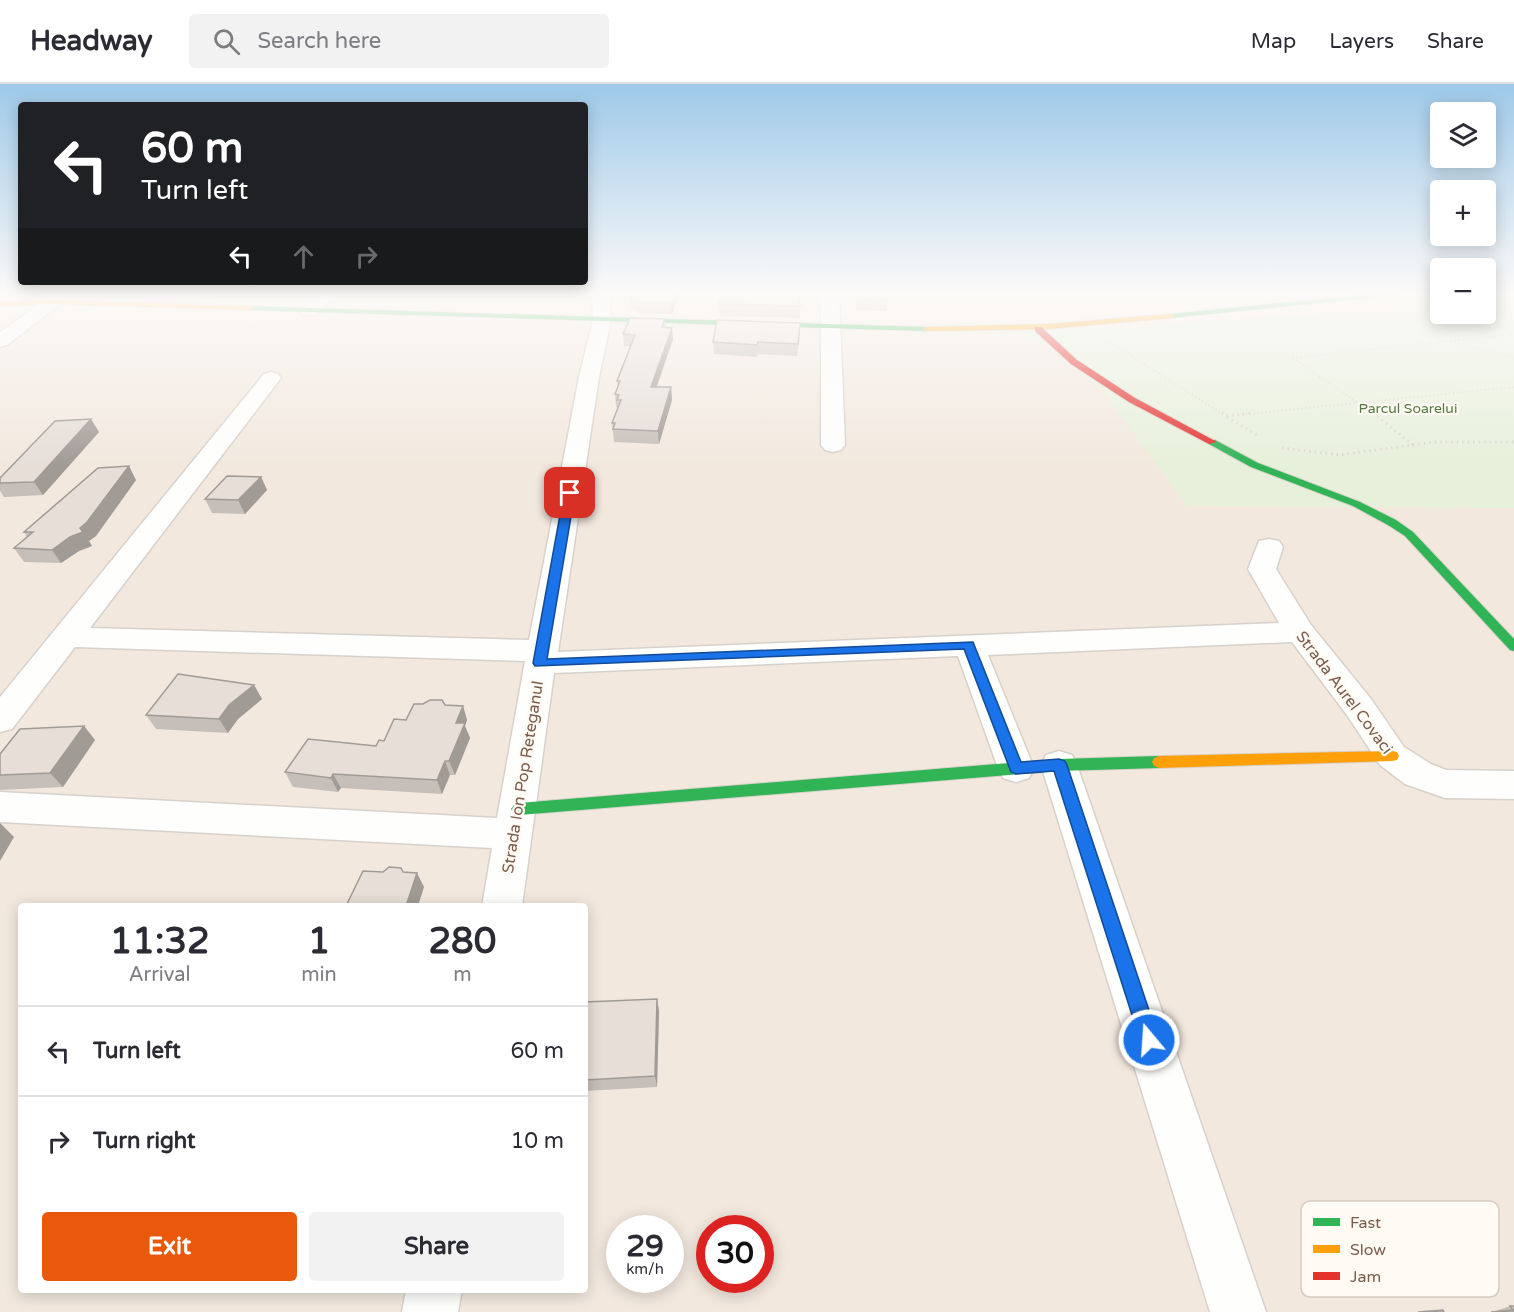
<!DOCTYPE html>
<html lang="en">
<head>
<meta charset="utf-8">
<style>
  body { margin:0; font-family:"Varela Round",sans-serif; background:#f2f2f3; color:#2b2b33; height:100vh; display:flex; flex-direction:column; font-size:22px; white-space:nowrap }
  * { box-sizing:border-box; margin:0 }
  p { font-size:20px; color:#7c7c81 }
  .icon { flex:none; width:33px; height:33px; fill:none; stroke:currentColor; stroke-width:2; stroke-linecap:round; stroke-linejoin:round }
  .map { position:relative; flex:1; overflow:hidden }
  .panel { position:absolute; left:18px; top:819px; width:570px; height:390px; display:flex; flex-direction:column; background:#fff; border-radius:6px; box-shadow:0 3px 15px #0003 }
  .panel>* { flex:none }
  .guide { position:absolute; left:18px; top:18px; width:570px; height:183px; border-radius:6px; box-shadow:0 3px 15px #0003; background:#202124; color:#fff; overflow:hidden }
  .controls { position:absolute; left:1430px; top:18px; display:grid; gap:12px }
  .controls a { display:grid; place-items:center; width:66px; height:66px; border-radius:6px; background:#fff; box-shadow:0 3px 15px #0003; font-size:30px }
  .speed { position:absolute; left:606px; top:1131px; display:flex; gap:12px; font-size:30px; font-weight:700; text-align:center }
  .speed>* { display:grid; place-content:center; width:78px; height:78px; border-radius:50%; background:#fff; box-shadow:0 3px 15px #0003; line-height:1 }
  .speed small { font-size:15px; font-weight:400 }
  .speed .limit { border:9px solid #d22; background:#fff; color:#111 }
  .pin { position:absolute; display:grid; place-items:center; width:51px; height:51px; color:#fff; margin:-26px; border-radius:12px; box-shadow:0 3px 9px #0006 }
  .me { position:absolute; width:66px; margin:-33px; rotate:342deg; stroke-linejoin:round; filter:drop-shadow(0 0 4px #0008) }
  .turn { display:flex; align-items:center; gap:21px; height:126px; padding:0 24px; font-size:27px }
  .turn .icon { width:78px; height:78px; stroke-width:2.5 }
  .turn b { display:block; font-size:42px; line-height:51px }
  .lanes { display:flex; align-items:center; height:57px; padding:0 24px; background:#0003; justify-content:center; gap:30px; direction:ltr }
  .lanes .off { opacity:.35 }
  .eta { display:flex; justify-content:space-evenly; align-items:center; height:102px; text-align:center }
  .eta b { font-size:36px; font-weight:800; line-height:42px }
  .button { display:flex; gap:12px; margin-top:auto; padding:12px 24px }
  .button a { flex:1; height:69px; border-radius:6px; background:#ea580c; color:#fff; font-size:24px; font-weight:800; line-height:69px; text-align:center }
  .button a+a { background:#f2f2f3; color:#2b2b33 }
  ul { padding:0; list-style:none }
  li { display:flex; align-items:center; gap:18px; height:90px; padding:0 24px; border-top:2px solid #e1e1e2 }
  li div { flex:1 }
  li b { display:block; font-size:22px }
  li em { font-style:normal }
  header { display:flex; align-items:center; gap:36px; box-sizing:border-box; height:84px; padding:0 30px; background:#fff; border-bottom:2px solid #e1e1e2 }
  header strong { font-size:28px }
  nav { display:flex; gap:33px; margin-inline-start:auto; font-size:21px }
  .search { width:420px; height:54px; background:#f2f2f3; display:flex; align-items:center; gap:15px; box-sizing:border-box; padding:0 21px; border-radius:6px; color:#7c7c81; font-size:22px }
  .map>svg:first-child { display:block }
  .residential { fill:#f2e8de; fill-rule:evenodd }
  .green { fill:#e7f0db }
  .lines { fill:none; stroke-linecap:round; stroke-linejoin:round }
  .street-casing { stroke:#d7d1cb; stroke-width:3 }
  .fast-casing { stroke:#d9d2cb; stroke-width:2 }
  .slow-casing { stroke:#d9d2cb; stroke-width:2 }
  .jam-casing { stroke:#d9d2cb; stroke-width:2 }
  .path-far1 { stroke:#dcd5d0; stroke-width:2; stroke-dasharray:1 3; stroke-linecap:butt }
  .path { stroke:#dcd5d0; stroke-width:3; stroke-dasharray:1.5 4; stroke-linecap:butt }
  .street { fill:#fefefd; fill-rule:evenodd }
  .fast { fill:#30b455; fill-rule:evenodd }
  .slow { fill:#ff9f0a; fill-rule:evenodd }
  .jam { fill:#e5322d; fill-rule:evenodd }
  .wall { fill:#c6bfb9 }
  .shaded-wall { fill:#a19b96 }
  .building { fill:#e6ded7; stroke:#a19b96; stroke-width:1.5 }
  .route { fill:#1a73e8; stroke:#114b97; stroke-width:1.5 }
  .labels { text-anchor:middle; stroke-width:4.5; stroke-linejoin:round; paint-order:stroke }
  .far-park-label { font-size:14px; fill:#537a41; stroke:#fffaf3 }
  .street-label { font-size:16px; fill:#7a5c4d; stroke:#fffaf3 }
  .key { fill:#fffaf3; stroke:#d7cbc1; stroke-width:1.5 }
  .key-label { font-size:16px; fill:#7a5c4d }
</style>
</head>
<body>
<header>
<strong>Headway</strong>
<div class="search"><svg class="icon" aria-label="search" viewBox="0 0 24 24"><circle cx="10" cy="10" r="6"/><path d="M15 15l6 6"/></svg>Search here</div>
<nav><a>Map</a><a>Layers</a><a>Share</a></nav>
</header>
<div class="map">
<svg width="1514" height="1228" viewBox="0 0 1514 1228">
  <rect width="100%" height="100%" fill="#f9f5f0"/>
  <path class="residential" d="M0 209H1440V230H1485V209H1514V1228H0ZM21 822H585V1206H21ZM620 1144H670V1196H620ZM710 1144H760V1196H710Z"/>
  <path class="green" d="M1514 217V424L1187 422 1088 288 1055 264 1014 249 1440 222V230H1485V219Z"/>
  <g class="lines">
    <defs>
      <g id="street">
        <path d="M55 209H75L7 261 0 263V248Z"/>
        <path d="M319 209H338L315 231H303L300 227Z"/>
        <path d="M592 209H610L611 236 599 293 558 568 1279 539 1248 485 1259 457 1269 455 1279 457 1283 463 1276 485 1311 541 1371 615 1404 663 1431 680 1446 686 1514 687V715L1445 714 1405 700 1380 681 1347 631 1292 558 988 571 1034 684 1029 694 1016 698 1003 694 998 684 958 572 554 589 522 822H482L492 764 0 738V708L497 734 525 577 75 563 12 645 0 648V613L264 290 271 288 278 290 281 294 278 298 90 544 529 556 579 293 593 236Z"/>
        <path d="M821 209H839L845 361 841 366 833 368 825 366 821 361Z"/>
        <path d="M1059 667 1072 671 1077 681 1266 1228H1210L1041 681 1046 671Z"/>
        <path d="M406 1206H462L458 1228H402Z"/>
      </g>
      <g id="fast">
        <path d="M1380 209H1403L1399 211 1170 234 1166 232 1170 230Z"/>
        <path d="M246 222 926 243 930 245 926 247 249 226H246Z"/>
        <path d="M1209 356H1215L1258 379 1360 418 1396 436 1413 448 1514 555V567L1510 566 1405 452 1388 441 1353 422 1251 383 1209 360Z"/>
        <path d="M1159 672 1164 674 1166 678 1164 682 1159 684 1059 687 519 731 514 729 511 725 514 721 519 719 1059 675Z"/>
      </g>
      <g id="slow">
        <path d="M53 216 249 222 253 224 249 226 53 220 0 222V218Z"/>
        <path d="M1170 230H1173V234L1048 245 926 247 922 245 926 243 1048 240Z"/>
        <path d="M1392 667 1397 668 1399 672 1397 676 1392 677 1159 684 1154 682 1152 678 1154 674 1159 672Z"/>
      </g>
      <path id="jam" d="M1035 243H1041L1077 276 1135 314 1217 358 1209 360 1129 318 1071 280 1035 247Z"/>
    </defs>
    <use href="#street" class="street-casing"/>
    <use href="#fast" class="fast-casing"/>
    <use href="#slow" class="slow-casing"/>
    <use href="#jam" class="jam-casing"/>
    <g class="path-far1">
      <path d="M1485 213 1514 211"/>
      <path d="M1420 220 1440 218"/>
      <path d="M1450 258 1514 274"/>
      <path d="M1111 259 1224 331"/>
      <path d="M1292 274 1514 250"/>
      <path d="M1293 274 1375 331"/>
      <path d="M1238 331 1514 303"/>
    </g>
    <g class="path">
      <path d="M1222 329 1226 332 1253 329"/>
      <path d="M1373 329 1413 361"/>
      <path d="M1227 333 1257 351"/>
      <path d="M1282 364 1339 371 1434 358H1514"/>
    </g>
    <use href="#street" class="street"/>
    <use href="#fast" class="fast"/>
    <use href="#slow" class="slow"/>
    <use href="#jam" class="jam"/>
  </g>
  <g class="wall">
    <path d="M630 209H679L672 230 638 229V227L633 226 632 222H630L629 211Z"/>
    <path d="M855 209H886L887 216 886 227 856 226Z"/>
    <path d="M719 220 800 222V234L720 232Z"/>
    <path d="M665 235 666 243 672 244 673 255 657 303H671L672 316 659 360 614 358 612 339 618 323H616L615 310 618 302 617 297 631 262H624L623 250Z"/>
    <path d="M800 239 797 272 758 270 757 273 714 270 713 258Z"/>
    <path d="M99 348 43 411 4 413 0 407V394Z"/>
    <path d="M261 393 267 406 245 430 212 429 205 415Z"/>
    <path d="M136 396 96 452 89 457 92 462 79 467 61 479 24 478 14 464 27 453 24 448Z"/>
    <path d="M254 601 262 615 238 635 228 649 156 645 146 631Z"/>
    <path d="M445 621 463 622 467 636 465 642 470 654 455 691H450L442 710 341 704 338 708 293 703 285 688 376 662 384 657 406 636Z"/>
    <path d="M84 642 95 656 63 703 0 706V670Z"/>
    <path d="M657 915 659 927 657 1003 585 1007V918Z"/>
    <path d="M1510 1222 1514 1228H1493Z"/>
  </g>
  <g class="shaded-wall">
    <path d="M674 209H679L672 230 671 219Z"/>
    <path d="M800 239V250L797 272 798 260Z"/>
    <path d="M672 244 673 255 652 315 651 303Z"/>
    <path d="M671 303 672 316 659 360 658 347Z"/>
    <path d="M91 335 99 348 43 411 34 398Z"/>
    <path d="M129 382 136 396 96 452 89 457 92 462 79 467 61 479 52 466 80 444Z"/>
    <path d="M261 393 267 406 245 430 238 416Z"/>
    <path d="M254 601 262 615 238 635 228 649 219 635 229 621Z"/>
    <path d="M463 622 467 636 465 642 470 654 455 691 449 677 456 639Z"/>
    <path d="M84 642 95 656 63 703 50 689Z"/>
    <path d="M445 677 450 691 442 710 437 696Z"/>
    <path d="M333 690 341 704 338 708 331 694Z"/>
    <path d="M0 739 14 753 0 777Z"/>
    <path d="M417 789 424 803 418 822H406Z"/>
    <path d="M657 915 659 927 657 1003 655 992Z"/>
  </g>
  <g class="building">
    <path d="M630 209H674L671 219 637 218 638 215H632L633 211H629Z"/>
    <path d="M721 209H799L800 222 719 220Z"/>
    <path d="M856 209H886L887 216 856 215Z"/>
    <path d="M630 234 665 235 662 243 672 244 651 303H671L658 347 613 345 615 339H612L621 316H617L619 311 615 310 620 297H617L635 251 623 250Z"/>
    <path d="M717 236 800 239 798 260 758 258 757 261 713 258Z"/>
    <path d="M91 335 34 398 0 399V394L55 337Z"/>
    <path d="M129 382 87 438 80 444 83 448 70 453 52 466 14 464 33 448H24L98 384Z"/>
    <path d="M227 392 261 393 238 416 205 415Z"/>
    <path d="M178 590 254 601 229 621 219 635 146 631Z"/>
    <path d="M430 616H442L445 621 463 622 456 639H465L449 677H445L437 696 333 690 331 694 285 688 308 655 376 662 379 656 384 657 394 635 406 636 414 620H423Z"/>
    <path d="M84 642 50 689 0 691V670L20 645Z"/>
    <path d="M389 783 401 784 403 788 417 789 406 822H346L363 787 383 788Z"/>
    <path d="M657 915 655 992 585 996V918Z"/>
    <path d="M1510 1222H1514V1228H1491L1513 1226Z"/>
    <path d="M1443 1226 1444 1228H1418Z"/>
  </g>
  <linearGradient id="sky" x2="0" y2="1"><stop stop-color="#9ec9e9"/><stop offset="0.55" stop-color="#fcfaf8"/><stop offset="1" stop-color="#fcfaf8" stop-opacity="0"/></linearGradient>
  <rect width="1514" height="381" fill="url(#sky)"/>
  <path class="route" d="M570 406 575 409 547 575 973 558 1021 678 1059 675 1065 677 1067 681 1159 956 1156 962 1149 965 1142 962 1140 956 1054 687 1016 690 1011 688 964 565 535 582 533 579 564 409Z"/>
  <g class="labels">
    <g class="far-park-label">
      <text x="1408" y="329">Parcul Soarelui</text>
    </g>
    <g class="street-label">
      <text transform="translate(1345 608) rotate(53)" y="6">Strada Aurel Covaci</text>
      <text transform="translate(522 693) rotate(-81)" y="6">Strada Ion Pop Reteganul</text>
    </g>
  </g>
  <rect x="1301" y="1117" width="198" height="96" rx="9" class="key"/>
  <rect x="1313" y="1134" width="27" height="8" fill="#30b455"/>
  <rect x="1313" y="1161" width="27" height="8" fill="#ff9f0a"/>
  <rect x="1313" y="1188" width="27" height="8" fill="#e5322d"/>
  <g class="key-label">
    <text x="1350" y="1144">Fast</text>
    <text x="1350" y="1171">Slow</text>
    <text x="1350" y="1198">Jam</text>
  </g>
</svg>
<div class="controls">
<a><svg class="icon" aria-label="layers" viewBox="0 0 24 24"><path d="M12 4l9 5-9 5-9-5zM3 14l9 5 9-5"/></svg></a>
<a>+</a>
<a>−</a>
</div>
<div class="speed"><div>29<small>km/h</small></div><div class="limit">30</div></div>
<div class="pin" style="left:570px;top:409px;background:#d93025"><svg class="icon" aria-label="arrive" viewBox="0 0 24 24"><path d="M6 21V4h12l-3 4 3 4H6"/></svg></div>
<svg class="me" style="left:1149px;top:956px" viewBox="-20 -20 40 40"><circle r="17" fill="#1a73e8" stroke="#fff" stroke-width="3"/><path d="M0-11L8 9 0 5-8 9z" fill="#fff"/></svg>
<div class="guide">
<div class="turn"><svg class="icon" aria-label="left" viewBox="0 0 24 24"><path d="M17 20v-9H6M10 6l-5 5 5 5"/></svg><div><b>60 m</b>Turn left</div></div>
<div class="lanes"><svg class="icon" aria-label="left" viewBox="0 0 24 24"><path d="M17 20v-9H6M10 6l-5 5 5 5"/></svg><svg class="icon off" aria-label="ahead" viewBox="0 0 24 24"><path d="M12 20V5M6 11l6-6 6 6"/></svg><svg class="icon off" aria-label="right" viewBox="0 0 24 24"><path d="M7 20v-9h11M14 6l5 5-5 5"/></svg></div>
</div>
<section class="panel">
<div class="eta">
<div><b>11:32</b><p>Arrival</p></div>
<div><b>1</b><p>min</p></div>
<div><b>280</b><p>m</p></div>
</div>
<ul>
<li><svg class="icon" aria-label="left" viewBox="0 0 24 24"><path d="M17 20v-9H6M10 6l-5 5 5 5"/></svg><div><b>Turn left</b></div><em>60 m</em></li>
<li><svg class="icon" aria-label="right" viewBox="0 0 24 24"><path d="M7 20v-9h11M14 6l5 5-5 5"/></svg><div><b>Turn right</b></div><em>10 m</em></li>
</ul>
<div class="button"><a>Exit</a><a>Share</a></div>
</section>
</div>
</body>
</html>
